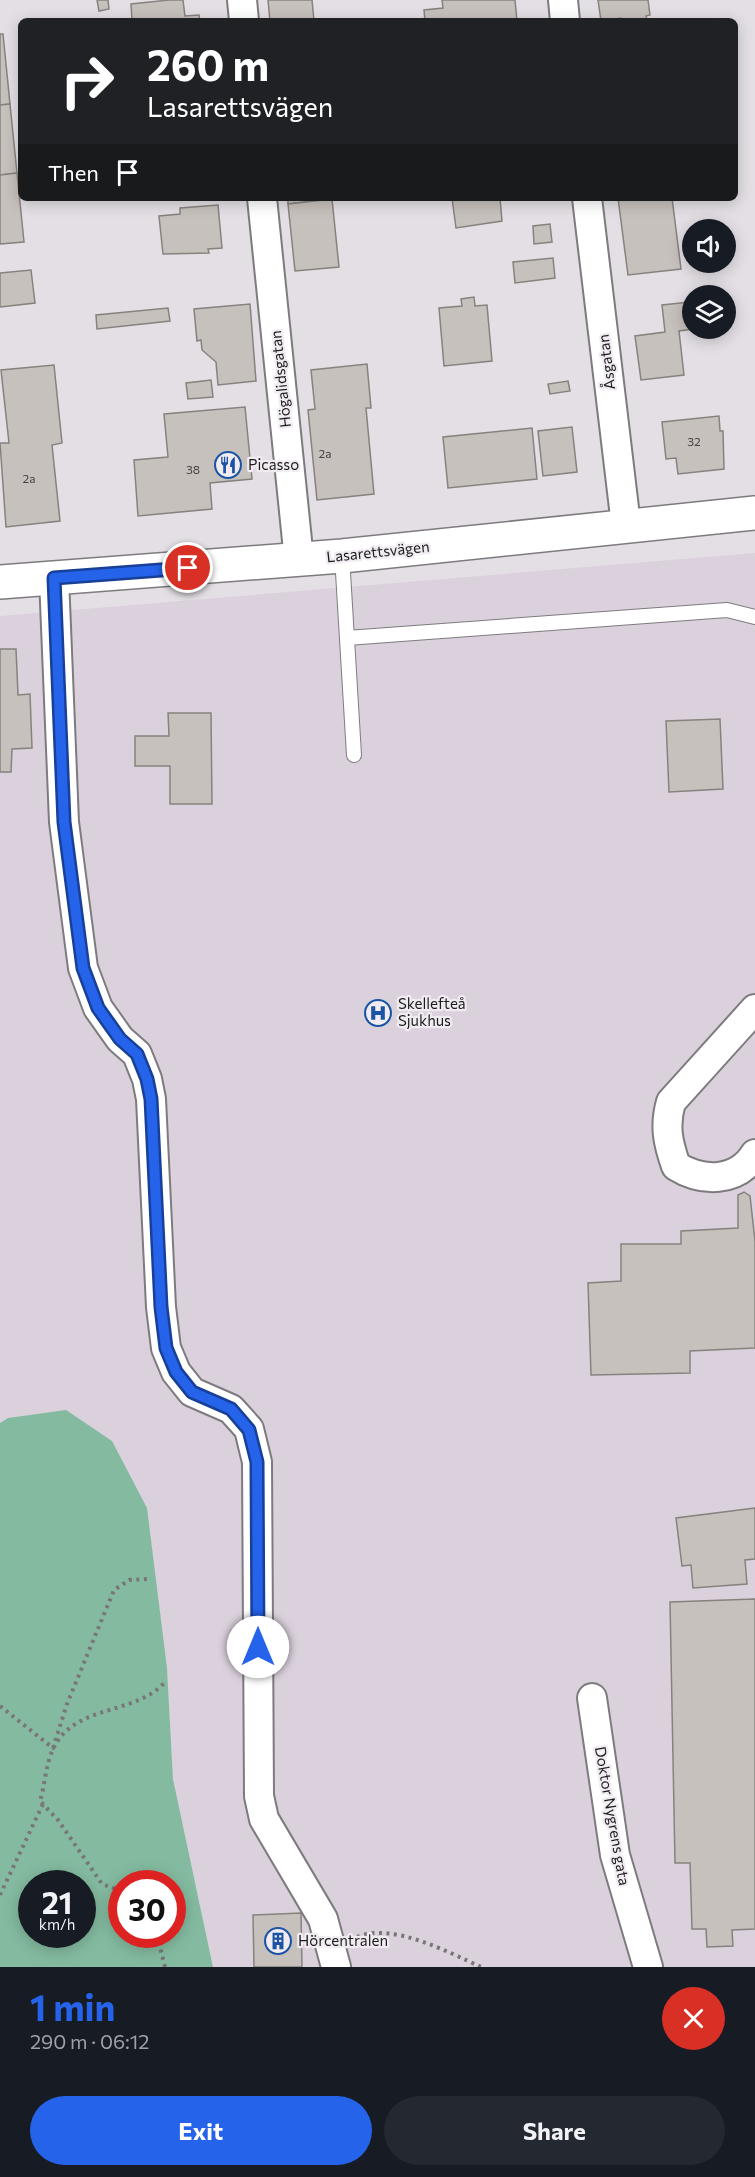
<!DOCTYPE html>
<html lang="en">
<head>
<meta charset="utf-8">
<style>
  body { margin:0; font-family:Commissioner,sans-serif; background:#242831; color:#f1f3f6; height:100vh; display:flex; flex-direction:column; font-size:22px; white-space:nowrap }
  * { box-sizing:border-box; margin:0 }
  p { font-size:20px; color:#9ea1a6 }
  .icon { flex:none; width:33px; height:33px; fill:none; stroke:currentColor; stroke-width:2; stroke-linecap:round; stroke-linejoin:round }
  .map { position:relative; height:1967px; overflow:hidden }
  .drawer { display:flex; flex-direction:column; background:#171b24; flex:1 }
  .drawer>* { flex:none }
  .guide { position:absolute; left:18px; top:18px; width:720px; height:183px; border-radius:9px; box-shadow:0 3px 15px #0003; background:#202124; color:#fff; overflow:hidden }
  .fabs { position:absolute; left:682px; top:219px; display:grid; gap:12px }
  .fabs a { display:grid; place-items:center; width:54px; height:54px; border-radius:50%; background:#171b24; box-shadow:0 3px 15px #0003; font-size:30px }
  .speed { position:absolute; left:18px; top:1870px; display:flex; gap:12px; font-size:30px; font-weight:700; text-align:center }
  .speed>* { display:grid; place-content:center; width:78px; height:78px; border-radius:50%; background:#171b24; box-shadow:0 3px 15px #0003; line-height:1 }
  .speed small { font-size:15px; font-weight:400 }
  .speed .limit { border:9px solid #d22; background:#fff; color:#111 }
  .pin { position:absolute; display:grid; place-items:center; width:51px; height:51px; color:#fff; margin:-26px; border:3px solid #fff; border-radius:50%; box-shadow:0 2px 6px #0007 }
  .me { position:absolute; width:66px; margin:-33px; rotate:0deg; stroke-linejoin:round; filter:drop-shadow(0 0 4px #0008) }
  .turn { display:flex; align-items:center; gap:21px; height:126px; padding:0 30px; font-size:27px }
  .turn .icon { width:78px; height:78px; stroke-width:2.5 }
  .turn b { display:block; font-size:42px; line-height:51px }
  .then { display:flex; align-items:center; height:57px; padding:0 30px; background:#0003; gap:12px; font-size:22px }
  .round { display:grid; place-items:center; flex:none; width:63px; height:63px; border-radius:32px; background:#242831 }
  .summary { display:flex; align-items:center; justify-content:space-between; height:102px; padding:0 30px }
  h1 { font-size:36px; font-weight:700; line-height:45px; color:#2563eb }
  .button { display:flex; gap:12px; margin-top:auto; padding:12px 30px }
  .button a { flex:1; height:69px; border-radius:36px; background:#2563eb; color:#fff; font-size:24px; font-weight:700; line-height:69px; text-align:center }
  .button a+a { background:#242831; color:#f1f3f6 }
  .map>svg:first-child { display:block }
  .built { fill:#dbd1dd }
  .forest { fill:#84bba0; fill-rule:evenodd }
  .building { fill:#c7c1bd; stroke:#87827e; stroke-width:1.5 }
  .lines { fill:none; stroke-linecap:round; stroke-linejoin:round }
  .service-casing { stroke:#7e7b7f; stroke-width:16 }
  .minor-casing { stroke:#7e7b7f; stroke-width:32 }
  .secondary-casing { stroke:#7e7b7f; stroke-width:36 }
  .path { stroke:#797679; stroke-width:4; stroke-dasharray:3 4.5; stroke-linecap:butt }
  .service { stroke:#fff; stroke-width:14 }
  .minor { stroke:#fff; stroke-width:28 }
  .secondary { stroke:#fff; stroke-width:33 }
  .route-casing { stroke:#184099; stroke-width:15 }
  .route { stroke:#2563eb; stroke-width:10 }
  .labels { text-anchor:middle; stroke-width:4.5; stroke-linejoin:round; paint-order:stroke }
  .number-label { font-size:12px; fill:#484445 }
  .street-label { font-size:15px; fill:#1d1b1d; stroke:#f0ecf1 }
  .poi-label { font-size:15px; fill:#1d1b1d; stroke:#f0ecf1; text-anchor:start }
</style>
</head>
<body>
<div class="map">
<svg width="755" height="1967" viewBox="0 0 755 1967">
  <rect width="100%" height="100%" fill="#e3dfe4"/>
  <path class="built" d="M755 553V1967H213L173 1779 167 1668 8 1418 0 1423V616Z"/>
  <path class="forest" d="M66 1410 112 1441 147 1508 167 1668 173 1779 213 1967H0V1423L8 1418ZM32 1884H82V1935H32ZM122 1884H172V1935H122Z"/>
  <g class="building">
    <path d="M97 0H108L109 9 99 11Z"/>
    <path d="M169 0H183L185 16 199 15 200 21H132L131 4Z"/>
    <path d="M268 0H312L314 21H270Z"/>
    <path d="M442 0H515L517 21H425L424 10 443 8Z"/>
    <path d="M598 0H648L650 15 646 16 647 21H621V18L601 21Z"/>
    <path d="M0 34H3L10 104 0 105Z"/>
    <path d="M10 104 17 173 0 175V105Z"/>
    <path d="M17 173 24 242 0 244V175Z"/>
    <path d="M288 198H332V199L288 204Z"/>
    <path d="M452 198H500L502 221 456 228Z"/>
    <path d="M618 198H672L681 269 628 275Z"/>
    <path d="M332 199 339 267 295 271 288 204Z"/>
    <path d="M218 205 222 248 208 249 209 253 163 254 159 216 180 214V208Z"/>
    <path d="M550 224 552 242 534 244 533 226Z"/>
    <path d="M553 258 555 278 515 283 513 262Z"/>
    <path d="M31 270 35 303 0 307V273Z"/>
    <path d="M474 297 475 306 487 305 492 361 444 366 439 308 462 306 461 299Z"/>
    <path d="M690 302 693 329 679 331 684 375 641 380 635 336 665 332 662 305Z"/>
    <path d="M250 304 256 381 218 385 216 362 202 350 201 340 197 341 194 309Z"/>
    <path d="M168 308 170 321 97 329 96 315Z"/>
    <path d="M367 364 371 408H366L374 494 317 500 308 410 315 409 311 370Z"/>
    <path d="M54 365 62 443 52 445 60 521 6 527 0 443H9L1 370Z"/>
    <path d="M211 380 213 397 188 399 186 383Z"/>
    <path d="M568 381 570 391 550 394 548 384Z"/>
    <path d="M245 407 252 479 210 483 212 509 138 516 134 460 168 457 164 414Z"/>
    <path d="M719 416 720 431H723L724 469 678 474 676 458 666 459 662 422Z"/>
    <path d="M572 427 577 472 543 476 538 431Z"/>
    <path d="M532 428 537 479 448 488 443 437Z"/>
    <path d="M0 649H16L18 695 30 694 32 748 12 749 11 772H0Z"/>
    <path d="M168 713H211L212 804H170V766H135V736H169Z"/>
    <path d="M720 719 723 789 669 792 666 721Z"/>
    <path d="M744 1192 750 1196 755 1241V1348L690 1351V1373L591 1375 588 1283 621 1281V1244H681V1231L738 1228V1195Z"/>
    <path d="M755 1508V1559L745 1560 747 1584 693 1588 691 1565 682 1566 676 1518Z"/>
    <path d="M755 1599V1929L732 1930 733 1946 707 1947 706 1929H692L690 1863H675L670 1602Z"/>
    <path d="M301 1913 302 1967H254L253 1915Z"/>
  </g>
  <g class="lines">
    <defs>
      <g id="service">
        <path d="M342 556 354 755"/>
        <path d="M347 638 727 610 755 617"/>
      </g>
      <g id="minor">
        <path d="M242 0 244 21"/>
        <path d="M563 0 565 21"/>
        <path d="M262 198 299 560"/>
        <path d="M587 198 626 525"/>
        <path d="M54 578 64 822 83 968 98 1008 120 1039 137 1054 147 1079 151 1099 161 1307 166 1348 176 1372 192 1392 231 1409 249 1429 257 1462 259 1796 264 1819 323 1919 336 1967"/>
        <path d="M755 1009 671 1102C664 1126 668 1143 676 1166 702 1182 737 1183 755 1154"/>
        <path d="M592 1698 615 1855 648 1967"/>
      </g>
      <path id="secondary" d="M0 582 342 556 755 513"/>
    </defs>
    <use href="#service" class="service-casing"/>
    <use href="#minor" class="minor-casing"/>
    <use href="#secondary" class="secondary-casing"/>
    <g class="path">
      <path d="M0 1706 53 1748 67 1704 114 1590 129 1580 148 1579"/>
      <path d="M122 1891 102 1884 58 1820 40 1801C45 1785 46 1762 54 1747 77 1703 136 1716 166 1681"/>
      <path d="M0 1895 43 1804"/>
      <path d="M157 1935 165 1967"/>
      <path d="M357 1937C392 1922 448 1952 481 1967"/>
    </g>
    <use href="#service" class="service"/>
    <use href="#minor" class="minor"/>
    <use href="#secondary" class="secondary"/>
  </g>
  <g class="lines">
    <defs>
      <path id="route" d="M188 568 54 578 64 822 83 968 98 1008 120 1039 137 1054 147 1079 151 1099 161 1307 166 1348 176 1372 192 1392 231 1409 249 1430 257 1462 258 1647"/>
    </defs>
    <use href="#route" class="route-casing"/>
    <use href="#route" class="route"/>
  </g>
  <defs>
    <symbol id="restaurant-ring" viewBox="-11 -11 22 22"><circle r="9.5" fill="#f0ecf1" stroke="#1b54a5" stroke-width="1.5"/><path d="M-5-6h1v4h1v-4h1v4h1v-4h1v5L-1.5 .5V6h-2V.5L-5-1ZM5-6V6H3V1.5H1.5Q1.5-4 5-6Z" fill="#1b54a5"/></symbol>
    <symbol id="hospital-ring" viewBox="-11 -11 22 22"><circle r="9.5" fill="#f0ecf1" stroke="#1b54a5" stroke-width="1.5"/><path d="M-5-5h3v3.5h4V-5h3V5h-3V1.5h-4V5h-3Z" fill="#1b54a5"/></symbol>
    <symbol id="building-ring" viewBox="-11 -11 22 22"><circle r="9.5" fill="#f0ecf1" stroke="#1b54a5" stroke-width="1.5"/><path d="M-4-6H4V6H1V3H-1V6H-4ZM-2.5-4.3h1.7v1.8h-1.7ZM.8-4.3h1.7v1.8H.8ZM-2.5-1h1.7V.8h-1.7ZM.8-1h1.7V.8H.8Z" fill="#1b54a5"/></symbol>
  </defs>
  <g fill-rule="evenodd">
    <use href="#restaurant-ring" x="213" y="450" width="30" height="30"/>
    <use href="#hospital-ring" x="363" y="998" width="30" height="30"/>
    <use href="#building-ring" x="263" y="1926" width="30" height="30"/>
  </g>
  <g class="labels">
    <g class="number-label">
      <text x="694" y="446">32</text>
      <text x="325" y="458">2a</text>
      <text x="193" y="474">38</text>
      <text x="29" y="483">2a</text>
    </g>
    <g class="street-label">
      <text transform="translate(607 362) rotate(-97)" y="5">Åsgatan</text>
      <text transform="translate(281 379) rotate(-96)" y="5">Högalidsgatan</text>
      <text transform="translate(378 552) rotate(-6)" y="5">Lasarettsvägen</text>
      <text transform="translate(612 1816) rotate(80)" y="5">Doktor Nygrens gata</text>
    </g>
    <g class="poi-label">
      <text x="248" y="470">Picasso</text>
      <text x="398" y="1009">Skellefteå<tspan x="398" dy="17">Sjukhus</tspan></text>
      <text x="298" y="1946">Hörcentralen</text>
    </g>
  </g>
</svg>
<div class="fabs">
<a><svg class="icon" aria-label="sound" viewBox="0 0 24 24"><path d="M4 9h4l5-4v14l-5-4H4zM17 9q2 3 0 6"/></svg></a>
<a><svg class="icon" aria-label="layers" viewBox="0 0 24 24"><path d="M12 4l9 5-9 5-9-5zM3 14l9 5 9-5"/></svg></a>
</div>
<div class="speed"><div>21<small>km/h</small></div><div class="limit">30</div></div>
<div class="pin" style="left:188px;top:568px;background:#d93025"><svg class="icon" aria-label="arrive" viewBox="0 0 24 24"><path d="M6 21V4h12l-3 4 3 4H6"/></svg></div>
<svg class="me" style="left:258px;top:1647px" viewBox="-20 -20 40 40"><circle r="19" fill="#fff"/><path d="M0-13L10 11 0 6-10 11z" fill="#2563eb"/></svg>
<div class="guide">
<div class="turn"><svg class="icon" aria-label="right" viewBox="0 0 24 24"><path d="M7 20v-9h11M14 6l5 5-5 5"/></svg><div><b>260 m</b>Lasarettsvägen</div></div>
<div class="then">Then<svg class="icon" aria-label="arrive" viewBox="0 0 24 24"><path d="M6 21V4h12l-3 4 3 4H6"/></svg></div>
</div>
</div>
<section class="drawer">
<div class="summary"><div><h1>1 min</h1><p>290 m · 06:12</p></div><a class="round" style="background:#d93025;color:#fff"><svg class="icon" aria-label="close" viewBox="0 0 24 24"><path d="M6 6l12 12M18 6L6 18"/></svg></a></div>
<div class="button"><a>Exit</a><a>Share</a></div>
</section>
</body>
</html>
